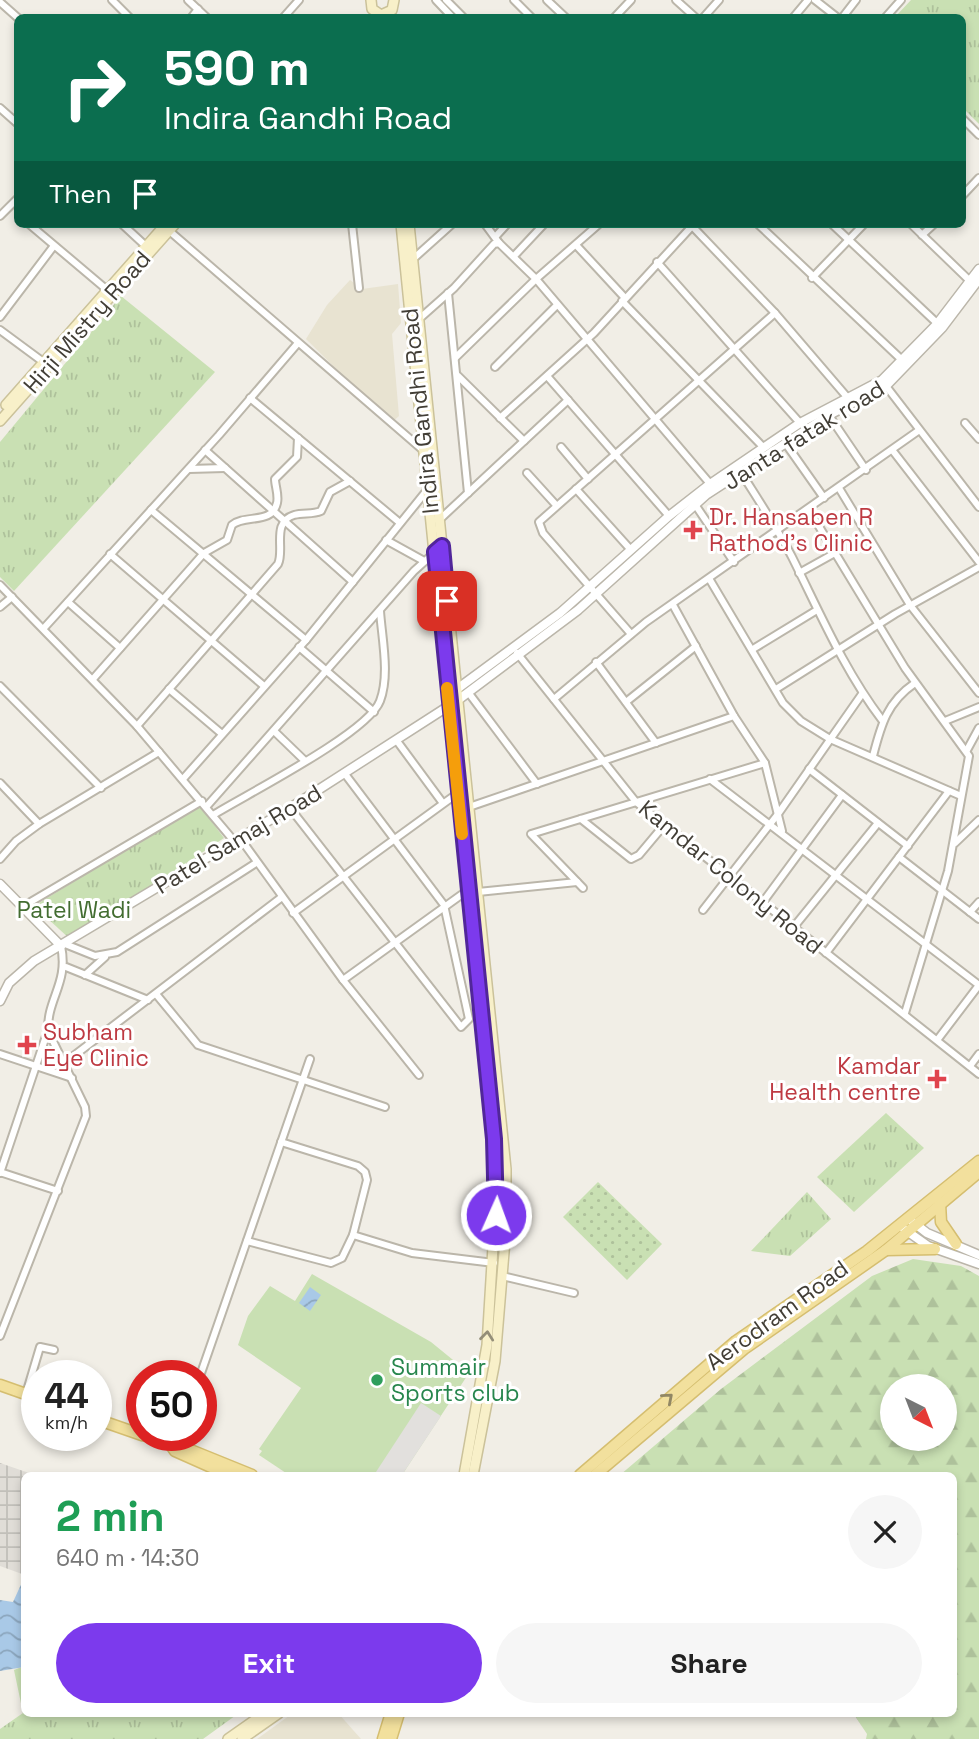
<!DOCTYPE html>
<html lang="en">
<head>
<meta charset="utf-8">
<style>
  body { margin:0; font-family:"Space Grotesk",sans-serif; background:#f6f6f6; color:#222; height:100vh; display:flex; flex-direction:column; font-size:26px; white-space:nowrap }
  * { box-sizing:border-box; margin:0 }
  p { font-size:23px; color:#767676 }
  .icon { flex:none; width:38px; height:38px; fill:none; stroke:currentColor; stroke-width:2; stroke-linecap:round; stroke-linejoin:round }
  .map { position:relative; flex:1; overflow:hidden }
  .panel { position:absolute; left:21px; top:1472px; width:936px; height:245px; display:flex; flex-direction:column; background:#fff; border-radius:10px; box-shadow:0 4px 10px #0003 }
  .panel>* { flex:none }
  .hud { position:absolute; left:14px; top:14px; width:952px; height:214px; border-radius:10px; box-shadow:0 4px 10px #0003; background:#0b6e4f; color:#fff; overflow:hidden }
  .needle { width:46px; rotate:138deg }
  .buttons { position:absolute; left:880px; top:1374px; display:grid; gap:14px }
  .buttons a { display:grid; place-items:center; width:77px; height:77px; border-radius:50%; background:#fff; box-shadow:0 4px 10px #0003; font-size:35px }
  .speed { position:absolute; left:21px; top:1360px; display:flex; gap:14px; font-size:35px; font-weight:700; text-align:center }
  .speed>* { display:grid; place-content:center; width:91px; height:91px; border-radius:50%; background:#fff; box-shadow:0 4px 10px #0003; line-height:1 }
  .speed small { font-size:18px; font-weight:400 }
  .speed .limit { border:10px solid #d22; background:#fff; color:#111 }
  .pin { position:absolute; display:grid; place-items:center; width:60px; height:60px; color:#fff; margin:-30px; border-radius:14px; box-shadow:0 4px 10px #0006 }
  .me { position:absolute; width:77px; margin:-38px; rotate:2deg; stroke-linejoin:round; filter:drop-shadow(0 0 5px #0008) }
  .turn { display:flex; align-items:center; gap:24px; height:147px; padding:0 35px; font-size:32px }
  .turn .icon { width:91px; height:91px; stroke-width:2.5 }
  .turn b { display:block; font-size:49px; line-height:60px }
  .then { display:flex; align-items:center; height:66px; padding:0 35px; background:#0003; gap:14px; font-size:26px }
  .round { display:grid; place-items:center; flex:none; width:74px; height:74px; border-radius:37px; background:#f6f6f6 }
  .overview { display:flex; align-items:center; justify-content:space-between; height:119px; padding:0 35px }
  h1 { font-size:42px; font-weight:800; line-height:52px; color:#1e9e55 }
  .primary-button { display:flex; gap:14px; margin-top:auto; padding:14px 35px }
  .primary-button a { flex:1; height:80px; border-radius:42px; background:#7c3aed; color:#fff; font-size:28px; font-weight:800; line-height:80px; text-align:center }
  .primary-button a+a { background:#f6f6f6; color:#222 }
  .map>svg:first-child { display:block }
  .industrial { fill:url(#industrial-grid) }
  .education { fill:#e8e3d1 }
  .grass { fill:url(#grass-dots) }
  .forest { fill:url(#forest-firs); fill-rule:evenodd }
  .park { fill:url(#park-tufts) }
  .pitch { fill:#c9e0b3 }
  .parking { fill:#e2e0dd }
  .water { fill:url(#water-waves) }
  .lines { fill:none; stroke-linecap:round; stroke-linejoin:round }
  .minor-casing { stroke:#bbb6aa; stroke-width:10 }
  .tertiary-casing { stroke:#bbb6aa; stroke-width:11 }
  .secondary-casing { stroke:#cbc29a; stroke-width:12 }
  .primary-casing { stroke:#d5be70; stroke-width:13 }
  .minor { stroke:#fff; stroke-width:6 }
  .tertiary { stroke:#fff; stroke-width:8 }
  .secondary { stroke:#f8f0c9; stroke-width:9 }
  .primary { stroke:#f2e09d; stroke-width:10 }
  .oneway { stroke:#948e78 }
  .oneway2 { stroke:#918764 }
  .route-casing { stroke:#51269a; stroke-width:18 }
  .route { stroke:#7c3aed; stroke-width:12 }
  .slow { stroke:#f59e0b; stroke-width:12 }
  .health-dot { fill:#e0444e; stroke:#fff; stroke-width:2.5 }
  .leisure-dot { fill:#2e9e5b; stroke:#fff; stroke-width:2.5 }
  .labels { text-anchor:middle; stroke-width:6; stroke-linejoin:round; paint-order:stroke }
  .street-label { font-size:23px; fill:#423e36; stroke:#fff }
  .health-label { font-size:23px; fill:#be3a42; stroke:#fff; text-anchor:start }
  .park-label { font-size:23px; fill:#436d31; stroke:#fff }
  .leisure-label { font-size:23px; fill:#27864d; stroke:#fff; text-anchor:start }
</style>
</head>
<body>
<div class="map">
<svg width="979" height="1739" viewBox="0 0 979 1739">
  <defs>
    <pattern id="industrial-grid" width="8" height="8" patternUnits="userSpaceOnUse" patternTransform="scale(1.75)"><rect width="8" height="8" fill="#e0ddd7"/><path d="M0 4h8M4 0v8" fill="none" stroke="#c1bfb9"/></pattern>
    <pattern id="grass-dots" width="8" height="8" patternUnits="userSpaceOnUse" patternTransform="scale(1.75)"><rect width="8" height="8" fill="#c9e0b3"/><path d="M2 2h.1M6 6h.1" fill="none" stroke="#aec19b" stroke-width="1.8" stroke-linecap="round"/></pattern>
    <pattern id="forest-firs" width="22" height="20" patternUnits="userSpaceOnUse" patternTransform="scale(1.75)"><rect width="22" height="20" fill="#c9e0b3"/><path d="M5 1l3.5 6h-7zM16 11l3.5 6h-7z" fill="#aec19b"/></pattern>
    <pattern id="park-tufts" width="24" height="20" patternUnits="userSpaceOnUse" patternTransform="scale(1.75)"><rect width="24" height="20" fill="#c9e0b3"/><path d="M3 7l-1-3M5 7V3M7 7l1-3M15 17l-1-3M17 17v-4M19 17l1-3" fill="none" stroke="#aec19b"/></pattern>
    <pattern id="water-waves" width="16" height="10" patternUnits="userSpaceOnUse" patternTransform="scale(1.75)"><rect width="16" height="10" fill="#a9c9e7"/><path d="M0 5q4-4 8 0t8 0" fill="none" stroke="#8ba5bc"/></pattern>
  </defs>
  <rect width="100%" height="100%" fill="#f1eee6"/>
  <path class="industrial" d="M0 1463 35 1475H24L22 1574 0 1566Z"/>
  <g class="education">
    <path d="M350 280 362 289 398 284 401 323 392 334 399 416 391 423 306 339 327 305Z"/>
    <path d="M293 1713H338L361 1739H257Z"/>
  </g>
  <path class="grass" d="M598 1182 662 1244 627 1280 563 1217Z"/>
  <path class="forest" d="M913 1259 961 1266 979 1276V1739H866L867 1734 853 1713H954V1475H620L721 1389 872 1276ZM892 1386H945V1438H892Z"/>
  <g class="park">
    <path d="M911 0H979V124L963 108 962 18 895 17Z"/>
    <path d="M121 296 215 372 14 591 0 577V442Z"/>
    <path d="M199 805 224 838 71 940 34 906Z"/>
    <path d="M886 1113 924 1148 854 1212 817 1177Z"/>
    <path d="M807 1192 831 1219 790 1256 751 1251Z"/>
    <path d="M24 1666V1713H239L203 1739H0V1729L23 1713 14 1670Z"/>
  </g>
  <path class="pitch" d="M312 1274 431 1342 469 1373 402 1475H289L259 1455 262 1451 259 1449 301 1388 238 1345 248 1316 270 1286 295 1301Z"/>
  <path class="parking" d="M421 1403 441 1416 402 1475H374Z"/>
  <g class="water">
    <path d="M310 1287 321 1295 310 1311 299 1303Z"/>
    <path d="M24 1578V1667L0 1671V1600L13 1602Z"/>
  </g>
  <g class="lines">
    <defs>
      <g id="minor">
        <path d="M112 0 130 18"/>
        <path d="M188 0 207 18"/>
        <path d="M436 0 453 18"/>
        <path d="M446 0 464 18"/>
        <path d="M514 0 532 18"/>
        <path d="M547 0 566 18"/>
        <path d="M676 0 696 18"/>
        <path d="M815 0 838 18"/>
        <path d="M0 2 18 18"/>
        <path d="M191 18 198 9"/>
        <path d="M283 18 299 0"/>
        <path d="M614 18 631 0"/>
        <path d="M703 18 719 0"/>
        <path d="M793 18 808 0"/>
        <path d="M842 18 856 0"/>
        <path d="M885 18 901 0"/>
        <path d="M0 108 18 124"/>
        <path d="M962 118 979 135"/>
        <path d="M962 196 979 178"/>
        <path d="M0 216 18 198"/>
        <path d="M29 224 106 289"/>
        <path d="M122 224 149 249"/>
        <path d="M352 224 359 288"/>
        <path d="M485 224 499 243"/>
        <path d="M758 224 903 361"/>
        <path d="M832 224 940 326"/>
        <path d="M911 224 971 282"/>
        <path d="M692 226 775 313 847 397"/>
        <path d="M166 228 424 451"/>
        <path d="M922 235 934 224"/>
        <path d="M496 236 507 224"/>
        <path d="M576 245 625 298"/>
        <path d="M515 255 544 224"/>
        <path d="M413 259 452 224"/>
        <path d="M657 262 800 423"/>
        <path d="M812 278 864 224"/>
        <path d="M448 293 468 493"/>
        <path d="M622 301 764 448"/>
        <path d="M0 317 53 247"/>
        <path d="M419 319 454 288 494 244 499 243 536 279 599 224"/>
        <path d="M0 330 46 364"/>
        <path d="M455 358 536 279 712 486"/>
        <path d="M495 367 557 305"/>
        <path d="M458 376 524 441"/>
        <path d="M547 376 669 516"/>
        <path d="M886 386 979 507"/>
        <path d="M250 398 400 523"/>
        <path d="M828 414 866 470"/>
        <path d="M500 418 594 333 694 224"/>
        <path d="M965 423 979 439"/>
        <path d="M786 444 824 498"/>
        <path d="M561 447 588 479"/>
        <path d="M205 450 353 582"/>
        <path d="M893 451 979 562"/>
        <path d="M189 469 225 468"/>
        <path d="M527 473 556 505"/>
        <path d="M742 474C759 501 777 528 792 557 820 613 844 670 882 720"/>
        <path d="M839 488 910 605 979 693"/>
        <path d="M576 489 631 550"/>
        <path d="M694 503 734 562"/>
        <path d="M151 510 306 640"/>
        <path d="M809 510 905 668 969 756 948 871 905 1013"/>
        <path d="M439 520 568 400"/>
        <path d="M386 540 424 561"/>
        <path d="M110 554 264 686"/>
        <path d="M799 573 835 553"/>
        <path d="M710 580 783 703 801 721 830 739 961 796"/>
        <path d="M0 585 137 726 234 841"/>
        <path d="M68 602 120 648"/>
        <path d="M673 605 734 716 765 763 782 831"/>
        <path d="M0 607 12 597"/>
        <path d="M44 628 219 435 298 343"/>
        <path d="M631 634 543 533 539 522 775 313"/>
        <path d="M299 647 374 712"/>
        <path d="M753 649 817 610"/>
        <path d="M517 653 636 802 979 1074"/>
        <path d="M596 662 656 743"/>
        <path d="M93 679 204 553 227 540 232 525C245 514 272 525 277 503 279 495 275 486 275 479L297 457 298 438"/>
        <path d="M0 686 101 788"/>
        <path d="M169 689 222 734"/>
        <path d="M776 689 895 614 979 567"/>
        <path d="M468 692 537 784"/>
        <path d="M554 699 646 622 918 431"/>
        <path d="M626 702 696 646"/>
        <path d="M945 721 979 707"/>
        <path d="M137 726 278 564C285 550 271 522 294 515 303 512 312 515 321 511L330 492 350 481"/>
        <path d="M274 731 304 760"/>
        <path d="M397 741 442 802"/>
        <path d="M967 750 979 728"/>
        <path d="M873 756C881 725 887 702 915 683"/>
        <path d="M809 769 908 846"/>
        <path d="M183 779 306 640 428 489"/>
        <path d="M710 779 979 985"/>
        <path d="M0 783 39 824"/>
        <path d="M207 806 414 571 434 553"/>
        <path d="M469 807 734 716"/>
        <path d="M290 808 461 1027 469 1019 444 905 345 774"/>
        <path d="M213 815C247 794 368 733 380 701 390 675 382 639 380 611"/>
        <path d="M581 819 631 859 639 855 665 824"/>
        <path d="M240 838 343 980 419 1075"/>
        <path d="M955 843 979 820"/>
        <path d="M899 857 979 919"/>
        <path d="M0 859 16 841 39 824 159 752"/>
        <path d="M583 888 531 834 765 763"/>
        <path d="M478 892 577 882"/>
        <path d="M763 902 842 795"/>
        <path d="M22 907 202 801"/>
        <path d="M703 910 778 814 862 694"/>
        <path d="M970 912 979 902"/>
        <path d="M293 913 458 793"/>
        <path d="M793 928 878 823"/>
        <path d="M65 944 95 956 117 952 256 863"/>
        <path d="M826 953 949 791"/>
        <path d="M66 967 148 1000"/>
        <path d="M85 975 105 957"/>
        <path d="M343 980 468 890"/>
        <path d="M156 994 198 1045 385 1107"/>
        <path d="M938 1039 979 985"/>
        <path d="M0 1054 72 1078"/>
        <path d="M63 1064 282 897"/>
        <path d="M970 1066 979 1054"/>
        <path d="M0 1172 58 1191"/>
        <path d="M0 1173 47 1033"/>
        <path d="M353 1235 412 1253 494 1263"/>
        <path d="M247 1241 331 1263 342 1258 353 1235 367 1180 365 1172 358 1166 281 1142"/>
        <path d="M502 1276 574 1293"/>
        <path d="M0 1336 86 1116 85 1107 48 1031C47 998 69 983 61 946"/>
        <path d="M200 1376 310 1059"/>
        <path d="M26 1394 40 1347 54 1350"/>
      </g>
      <g id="tertiary">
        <path d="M453 692 560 613 669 516 710 484 800 423 882 380 937 324 979 269"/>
        <path d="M0 884 61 946"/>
        <path d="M0 1001 9 983 34 961 290 808 458 700 578 610 706 495 829 415 886 386 942 328 979 279"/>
        <path d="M909 1219 927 1233 979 1255"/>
        <path d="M904 1229 928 1246 979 1264"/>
      </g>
      <g id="secondary">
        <path d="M371 0 372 9 381 15 392 10 394 0"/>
        <path d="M401 224 497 1181 487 1345 464 1475"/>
        <path d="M409 224 506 1169V1228L495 1361 473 1475"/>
        <path d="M6 405 166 224"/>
        <path d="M0 421 175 224"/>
        <path d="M228 1739 265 1713"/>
        <path d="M242 1739 279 1713"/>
      </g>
      <g id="primary">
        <path d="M940 1203 941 1222 956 1244"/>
        <path d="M886 1250 935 1249"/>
        <path d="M0 1385 37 1398"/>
        <path d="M96 1419 142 1435"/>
        <path d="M143 1435 178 1445 252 1475"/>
        <path d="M170 1444 175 1451 229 1475"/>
        <path d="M580 1475 736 1341 867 1251 979 1161"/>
        <path d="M595 1475 744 1349 886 1250 979 1172"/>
        <path d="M383 1739 391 1713"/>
        <path d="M391 1739 399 1713"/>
      </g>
    </defs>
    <use href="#minor" class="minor-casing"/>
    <use href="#tertiary" class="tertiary-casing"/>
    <use href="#secondary" class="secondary-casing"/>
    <use href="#primary" class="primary-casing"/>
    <use href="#minor" class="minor"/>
    <use href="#tertiary" class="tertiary"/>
    <use href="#secondary" class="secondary"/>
    <use href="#primary" class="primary"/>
  </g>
  <defs><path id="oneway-chevron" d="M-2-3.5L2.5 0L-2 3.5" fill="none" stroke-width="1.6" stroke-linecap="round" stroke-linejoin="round" transform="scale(1.75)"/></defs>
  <use class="oneway" href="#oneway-chevron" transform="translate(487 1336) rotate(-84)"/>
  <use class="oneway2" href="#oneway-chevron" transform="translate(668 1398) rotate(-41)"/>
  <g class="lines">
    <defs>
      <path id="route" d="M447 601 442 546 435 552 494 1139 496 1215"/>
    </defs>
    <use href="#route" class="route-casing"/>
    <use href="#route" class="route"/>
    <path class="slow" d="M447 688 462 834"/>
  </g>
  <g class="health-dot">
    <path d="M689.5 519.5h7v7h7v7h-7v7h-7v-7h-7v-7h7z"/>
    <path d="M23.5 1034.5h7v7h7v7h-7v7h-7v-7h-7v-7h7z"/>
    <path d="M933.5 1068.5h7v7h7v7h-7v7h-7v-7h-7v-7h7z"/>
  </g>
  <circle class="leisure-dot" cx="377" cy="1380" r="7"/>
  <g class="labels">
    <g class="street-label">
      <text transform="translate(87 322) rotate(-49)" y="8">Hirji Mistry Road</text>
      <text transform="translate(420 411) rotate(-96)" y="8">Indira Gandhi Road</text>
      <text transform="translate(804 435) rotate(-32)" y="8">Janta fatak road</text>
      <text transform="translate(238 839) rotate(-31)" y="8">Patel Samaj Road</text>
      <text transform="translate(731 877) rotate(39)" y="8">Kamdar Colony Road</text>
      <text transform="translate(777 1315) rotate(-36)" y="8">Aerodram Road</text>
    </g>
    <g class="health-label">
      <text x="709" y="525">Dr. Hansaben R<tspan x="709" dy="26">Rathod's Clinic</tspan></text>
      <text x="43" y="1040">Subham<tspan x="43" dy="26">Eye Clinic</tspan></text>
      <text x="921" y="1074" text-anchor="end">Kamdar<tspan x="921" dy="26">Health centre</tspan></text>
    </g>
    <g class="park-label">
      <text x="74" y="918">Patel Wadi</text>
    </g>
    <g class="leisure-label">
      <text x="391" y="1375">Summair<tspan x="391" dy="26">Sports club</tspan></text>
    </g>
  </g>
</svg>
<div class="buttons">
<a><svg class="needle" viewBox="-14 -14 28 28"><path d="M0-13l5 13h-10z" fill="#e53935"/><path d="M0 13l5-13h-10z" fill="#767676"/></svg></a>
</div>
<div class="speed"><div>44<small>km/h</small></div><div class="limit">50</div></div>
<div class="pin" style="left:447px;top:601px;background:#d93025"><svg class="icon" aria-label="arrive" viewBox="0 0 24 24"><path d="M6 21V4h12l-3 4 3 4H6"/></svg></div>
<svg class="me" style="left:496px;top:1215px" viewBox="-20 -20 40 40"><circle r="17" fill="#7c3aed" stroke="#fff" stroke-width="3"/><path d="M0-11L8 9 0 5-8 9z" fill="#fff"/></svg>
<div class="hud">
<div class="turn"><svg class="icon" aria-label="right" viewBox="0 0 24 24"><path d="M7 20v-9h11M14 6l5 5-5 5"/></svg><div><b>590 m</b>Indira Gandhi Road</div></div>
<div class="then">Then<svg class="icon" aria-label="arrive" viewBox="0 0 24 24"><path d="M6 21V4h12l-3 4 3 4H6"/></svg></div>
</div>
<section class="panel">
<div class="overview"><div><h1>2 min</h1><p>640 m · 14:30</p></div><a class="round"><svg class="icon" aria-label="close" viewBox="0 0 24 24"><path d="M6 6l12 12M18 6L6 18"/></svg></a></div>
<div class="primary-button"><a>Exit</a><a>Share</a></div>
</section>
</div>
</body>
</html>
